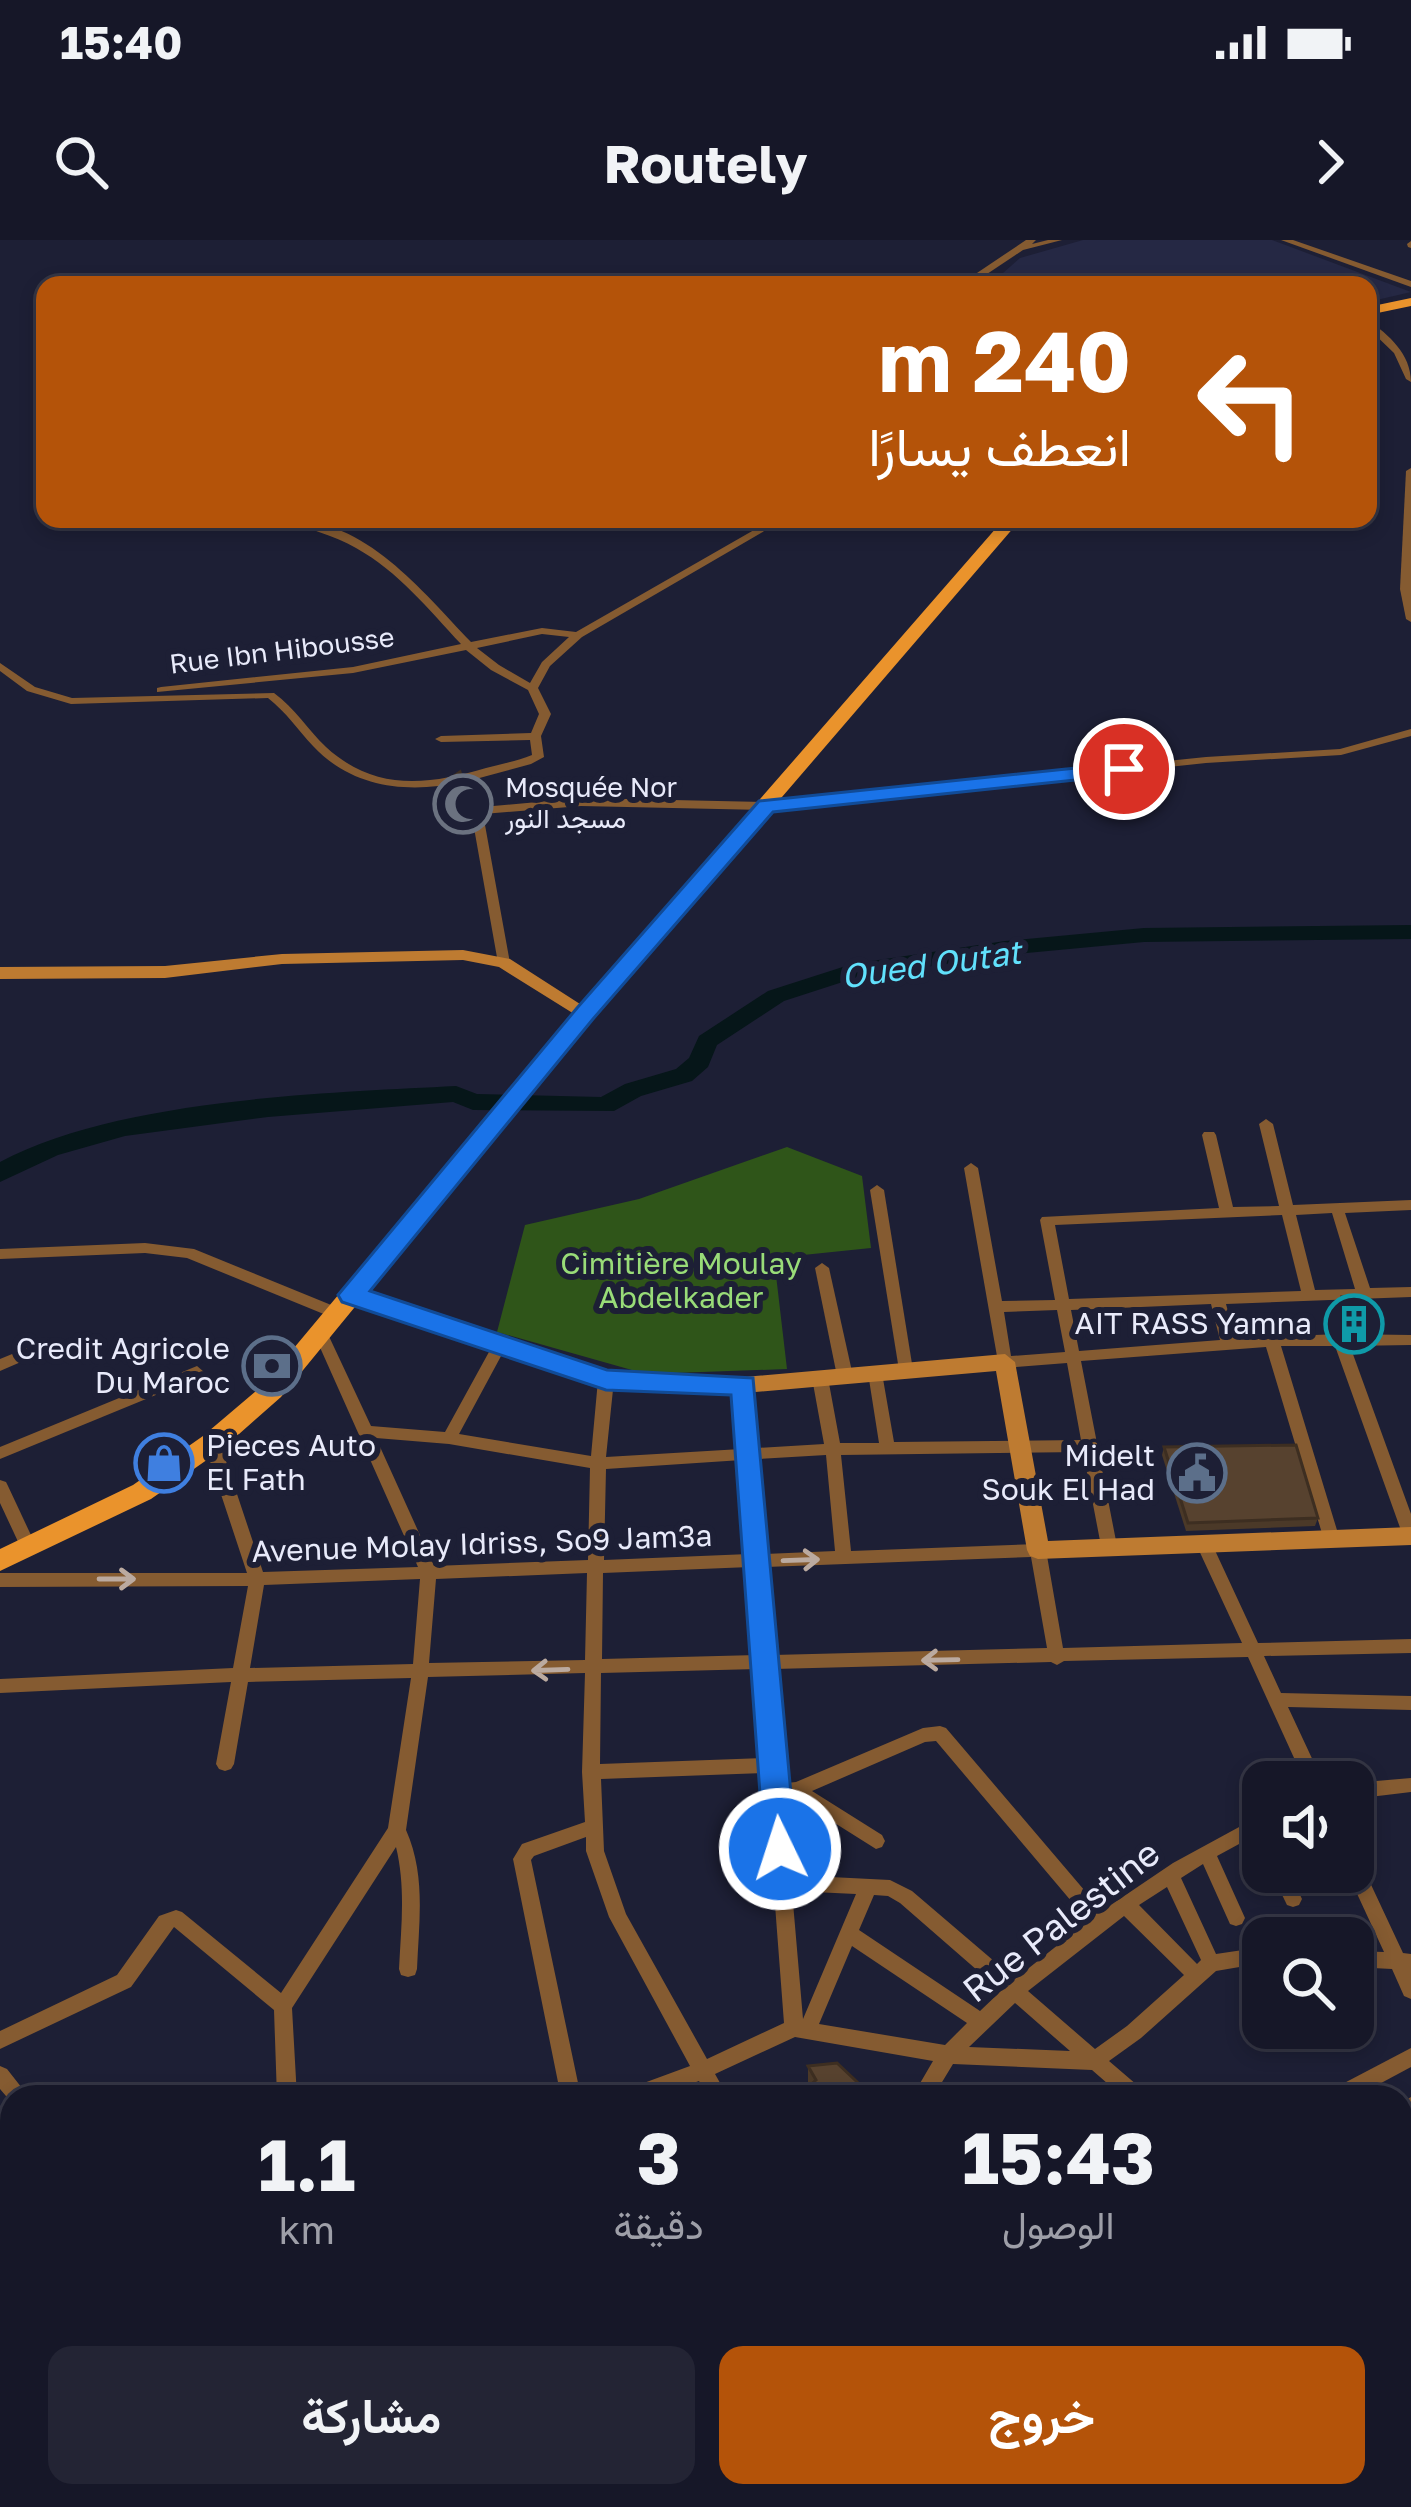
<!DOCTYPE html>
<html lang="ar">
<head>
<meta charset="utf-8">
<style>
  body { margin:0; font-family:"Golos Text",Vazirmatn,sans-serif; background:#232434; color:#f1f3f6; direction:rtl; height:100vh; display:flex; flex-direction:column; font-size:45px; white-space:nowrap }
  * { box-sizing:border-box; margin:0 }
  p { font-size:39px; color:#9e9fa8 }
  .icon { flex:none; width:66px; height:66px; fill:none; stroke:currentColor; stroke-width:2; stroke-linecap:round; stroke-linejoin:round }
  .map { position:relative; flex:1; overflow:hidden; direction:ltr }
  .drawer { position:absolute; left:0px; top:1845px; width:1413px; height:423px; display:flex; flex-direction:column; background:#161728; border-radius:36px 36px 0 0; box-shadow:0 6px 18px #0003,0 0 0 3px #353645; direction:rtl }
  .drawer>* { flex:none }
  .banner { position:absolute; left:36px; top:36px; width:1341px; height:252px; border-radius:24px; box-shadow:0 6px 18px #0003,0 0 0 3px #353645; direction:rtl; background:#b45309; color:#fff; overflow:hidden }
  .fabs { position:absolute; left:1242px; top:1521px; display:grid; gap:24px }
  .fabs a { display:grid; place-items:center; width:132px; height:132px; border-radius:24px; background:#161728; box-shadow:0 6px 18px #0003,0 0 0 3px #353645; font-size:60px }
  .pin { position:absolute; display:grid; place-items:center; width:102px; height:102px; color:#fff; margin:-51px; border:6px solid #fff; border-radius:50%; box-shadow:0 3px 12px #0007 }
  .me { position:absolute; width:132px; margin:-66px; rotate:356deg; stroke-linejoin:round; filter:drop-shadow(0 0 9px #0008) }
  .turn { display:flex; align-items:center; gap:42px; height:252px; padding:0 48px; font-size:54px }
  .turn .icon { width:156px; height:156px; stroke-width:2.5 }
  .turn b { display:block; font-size:84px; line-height:102px }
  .eta { display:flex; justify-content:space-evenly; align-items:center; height:204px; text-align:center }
  .eta b { font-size:72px; font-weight:700; line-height:84px }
  .button { display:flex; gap:24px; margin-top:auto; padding:24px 48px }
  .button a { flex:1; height:138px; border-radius:24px; background:#b45309; color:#fff; font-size:48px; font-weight:700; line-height:138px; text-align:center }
  .button a+a { background:#232434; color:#f1f3f6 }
  .status { display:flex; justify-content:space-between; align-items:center; height:84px; padding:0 60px; background:#161728; direction:ltr }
  .status svg { height:33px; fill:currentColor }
  header { display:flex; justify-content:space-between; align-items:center; height:156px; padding:0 48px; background:#161728; font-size:54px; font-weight:700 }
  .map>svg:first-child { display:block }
  .built { fill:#252844 }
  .green { fill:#2f5519 }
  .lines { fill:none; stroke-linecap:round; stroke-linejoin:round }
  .river { fill:#061619; fill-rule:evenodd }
  .street { fill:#855b31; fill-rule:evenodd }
  .secondary { fill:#be7b31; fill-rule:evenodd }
  .primary { fill:#ea932c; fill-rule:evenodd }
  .wall { fill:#4b3928 }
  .shaded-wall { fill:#3d2e21 }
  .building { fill:#57422f; stroke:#3d2e21; stroke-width:3 }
  .oneway { stroke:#bbaaa0 }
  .route { fill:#1a73e8; stroke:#114b97; stroke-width:3 }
  .labels { text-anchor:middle; stroke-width:12; stroke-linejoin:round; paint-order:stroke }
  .far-street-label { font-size:27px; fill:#e8eafa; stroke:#1d1f35 }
  .far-poi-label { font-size:27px; fill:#e8eafa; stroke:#1d1f35; text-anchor:start }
  .park-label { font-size:30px; fill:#99dc78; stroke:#1d1f35 }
  .poi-label { font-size:30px; fill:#e8eafa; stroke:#1d1f35; text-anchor:end }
  .street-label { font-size:30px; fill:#e8eafa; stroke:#1d1f35 }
  .water-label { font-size:33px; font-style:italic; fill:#61e1fc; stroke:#1d1f35 }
  .near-street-label { font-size:36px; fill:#e8eafa; stroke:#1d1f35 }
</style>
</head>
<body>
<div class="status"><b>15:40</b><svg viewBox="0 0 49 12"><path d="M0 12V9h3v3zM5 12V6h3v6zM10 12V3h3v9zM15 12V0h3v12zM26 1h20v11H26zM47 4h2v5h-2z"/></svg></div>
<header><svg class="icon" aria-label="forward" viewBox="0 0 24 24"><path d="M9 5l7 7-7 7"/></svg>Routely<svg class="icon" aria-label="search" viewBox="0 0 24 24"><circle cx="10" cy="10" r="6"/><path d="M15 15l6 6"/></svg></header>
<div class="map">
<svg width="1411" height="2267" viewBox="0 0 1411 2267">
  <rect width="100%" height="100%" fill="#1d1f35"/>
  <path class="built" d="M1083 0H1272L1411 52 1368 62V45H997L994 41 1020 18Z"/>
  <path class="green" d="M787 907 862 936 871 1008 774 1018 787 1129 646 1134 497 1092 525 985 639 959Z"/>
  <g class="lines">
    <path class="river" d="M1411 685V699L1144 702 1005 715 855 738 784 761 717 805 708 827 692 841 641 856 614 871 473 870 453 862 268 877 125 896 58 915 0 942V922C118 859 322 853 456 846L477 854 601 857 625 844 676 829 689 818 699 796 768 751 852 724 1005 701 1144 688Z"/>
    <g class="street">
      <path d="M1026 0H1036L1032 4 1048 0H1062L1023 10 981 38 977 45H969L974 35Z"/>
      <path d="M1281 0H1293L1411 41V47Z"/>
      <path d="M1411 1V8L1408 7 1407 4Z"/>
      <path d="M1368 80C1389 95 1411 114 1411 142L1406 139 1394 113 1368 88Z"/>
      <path d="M1411 228V382L1406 379 1400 349 1406 231Z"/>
      <path d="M286 279C366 279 421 350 471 402L542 388 576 392 773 279H785L582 397 550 426 538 448 551 474 541 496 544 517 531 524 472 540 482 567 581 558 766 562 1206 517 1340 509 1411 489V496L1341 515 1206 523 766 570 581 566 483 574 510 723 504 727 498 723 471 571 462 542C408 554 352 548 313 506 298 490 286 472 268 458L71 464 27 451 0 431V423L35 447 72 458 274 453C295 468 308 490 326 507 375 552 428 545 486 528 502 524 517 521 532 515L530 500 441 502 435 499 441 496 531 493 539 474 528 450 491 430 466 410 353 433 157 452V448L161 447 353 427 461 404C428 369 399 332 356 308 334 295 308 290 286 279ZM542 394 569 397 542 422 530 443 499 425 477 408Z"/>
      <path d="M1266 879 1273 884 1293 965 1411 960V970L1345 973 1370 1048 1411 1047V1057L1226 1064 1235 1098 1340 1094 1411 1095V1105L1350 1106 1411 1274V1302L1405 1300 1403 1296 1335 1106H1281L1340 1300 1338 1304H1326L1324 1300 1266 1107 1081 1121 1117 1306 1115 1310H1103L1101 1306 1083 1212 841 1215 851 1311 1038 1304 1044 1306 1046 1310 1063 1408 1242 1403 1196 1304 1198 1300H1210L1212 1304 1258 1403 1411 1399V1413L1264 1416 1281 1453 1411 1456V1470L1288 1467 1323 1542H1305L1248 1417 1064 1421 1057 1425 1051 1422 774 1429 791 1635 890 1640 912 1651 1015 1739 1088 1681 936 1501 925 1502 812 1551 882 1595 885 1601 882 1607 876 1609 787 1553 784 1548 787 1543 796 1542 923 1488 940 1486 946 1488 1102 1671 1173 1623 1263 1574V1591L1217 1616 1245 1678 1242 1684 1236 1686 1230 1684 1203 1624 1181 1638 1216 1714 1263 1707V1723L1216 1731 1141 1798 1109 1821 1144 1851 1147 1857H1123L1092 1830 953 1824 933 1857H912L933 1821 795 1797 715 1834 728 1857H708L699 1841 654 1857H619L622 1851 690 1826 609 1677 586 1611V1597L534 1616 531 1620 581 1857H561L513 1619 522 1604 585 1582 582 1532 585 1433 428 1437 406 1590C426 1635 419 1681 417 1729L415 1735 408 1737 401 1735 399 1729C401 1688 406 1648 396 1607L292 1768 297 1857H277L274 1770 174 1687 131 1747 0 1809V1791L117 1735 159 1676 176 1670 182 1672 281 1753 388 1588 411 1438 248 1442 234 1524 231 1529 225 1531 219 1529 216 1524 231 1442 0 1453V1439L233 1428 248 1346 0 1347V1333H247L204 1203 207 1199H217L220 1203 263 1332 418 1327 314 1094 316 1090H326L371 1186 445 1192 495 1101 500 1100 507 1105 459 1194 591 1216 598 1140 606 1134 614 1140 606 1217 741 1209 736 1145 744 1139 752 1145 757 1208 824 1204 812 1138 820 1132 828 1138 840 1203H879L868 1133 875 1127 882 1133 894 1202 1081 1200 1067 1123 1005 1128 998 1122 964 928 971 923 978 928 1002 1061 1055 1060 1040 980 1042 977 1219 968 1202 895 1204 892H1214L1216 895 1233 967 1279 966 1259 884ZM1332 973 1355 1049 1315 1050 1296 975ZM1282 975 1301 1051 1069 1059 1055 985ZM1211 1064 1220 1100 1079 1111 1071 1070ZM1057 1070 1065 1112 1011 1116 1004 1072ZM376 1198 449 1204 590 1228 588 1320 434 1326ZM826 1215 835 1311 765 1314 758 1219ZM742 1220 749 1314 604 1320 606 1229ZM1031 1317 1047 1408 773 1415 766 1327ZM750 1327 757 1415 602 1419 603 1333ZM587 1333 585 1420 429 1423 436 1339ZM420 1339 413 1424 250 1428 264 1345ZM758 1429 764 1518 600 1524 601 1433ZM765 1533 784 1783 707 1819 626 1674 604 1611 601 1539ZM1167 1647 1201 1720 1197 1724 1139 1665ZM792 1651 856 1654 803 1779ZM874 1655 888 1656 900 1663 1001 1751 980 1771 859 1690ZM1124 1676 1184 1735 1127 1786 1095 1809 1028 1751ZM852 1706 967 1783 945 1805 819 1784ZM1015 1763 1070 1811 969 1807Z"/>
      <path d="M877 945 884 950 913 1130 906 1136 899 1130 870 950Z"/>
      <path d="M145 1003 194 1009 341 1069 343 1073 341 1077H331L187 1018 145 1013 0 1019V1009Z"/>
      <path d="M822 1023 829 1028 853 1136 845 1142 837 1136 815 1028Z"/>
      <path d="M39 1103 46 1108 44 1112 0 1131V1119Z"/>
      <path d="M197 1126 204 1132 202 1136 0 1219V1207Z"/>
      <path d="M0 1240 6 1242 8 1246 37 1308 35 1312H23L21 1308 0 1263Z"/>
      <path d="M1411 1538V1552L1353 1559V1543Z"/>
      <path d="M1353 1617 1359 1619 1403 1713 1411 1714V1759L1404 1756 1392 1729 1353 1727V1711L1384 1712 1347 1632H1353Z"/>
      <path d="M1271 1632H1289L1302 1659 1299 1665 1293 1667 1287 1665Z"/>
      <path d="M1411 1808V1827L1355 1857H1326L1329 1851Z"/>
      <path d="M0 1826 7 1829 29 1857H12V1863L0 1849Z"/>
      <path d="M1411 1857V1881L1401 1887V1863Z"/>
      <path d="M12 1944V1964L0 1970V1950Z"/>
      <path d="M1411 1966V1991L1401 1997V1972Z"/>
      <path d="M1411 2142V2163L1407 2164 1401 2162V2146Z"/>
      <path d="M1401 2232 1411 2238V2266L1403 2263 1398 2256H1401Z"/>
      <path d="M135 2256H173L170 2264 161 2267H123L126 2259Z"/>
      <path d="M398 2256H486L483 2264 474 2267H399Z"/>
      <path d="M594 2256H616L617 2267H595Z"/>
      <path d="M1025 2256H1050L1044 2267H1019Z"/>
      <path d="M1175 2256H1199L1193 2267H1169Z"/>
    </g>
    <g class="secondary">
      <path d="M463 710 510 719 594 773 591 777H579L499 727 463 720 282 724 165 738 0 739V727L165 726 282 714Z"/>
      <path d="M352 1048 607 1132 744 1137 1005 1114 1015 1122 1048 1301 1411 1287V1305L1038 1319 1030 1316 1027 1310 996 1131 744 1153 606 1148 345 1060 342 1055 345 1050Z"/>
    </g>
    <g class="primary">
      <path d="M1411 58V66L1368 75V67Z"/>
      <path d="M1004 279H1021L592 778 281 1157 221 1210 151 1259 0 1331V1309L133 1245 203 1196 263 1145 578 768Z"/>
    </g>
  </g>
  <g class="wall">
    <path d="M447 541 466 552 468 580 459 582 450 569Z"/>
    <path d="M1342 1057 1367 1083 1365 1090H1347L1339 1064Z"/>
    <path d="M1164 1207 1318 1278 1315 1286 1186 1291 1162 1215Z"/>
    <path d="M808 1826 873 1857 808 1847Z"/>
  </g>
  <path class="shaded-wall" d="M466 552 468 580 459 582 456 554Z"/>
  <g class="building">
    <path d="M460 532 466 552 456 554 447 541Z"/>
    <path d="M1358 1056 1367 1083H1349L1342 1057Z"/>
    <path d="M1296 1205 1318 1278 1188 1283 1164 1207Z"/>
    <path d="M837 1823 873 1857H797L816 1840 808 1826Z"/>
  </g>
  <defs><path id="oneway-shaft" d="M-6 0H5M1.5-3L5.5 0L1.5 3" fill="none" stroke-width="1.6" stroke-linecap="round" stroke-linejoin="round" transform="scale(3)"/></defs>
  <g class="oneway">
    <use href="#oneway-shaft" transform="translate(801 1320) rotate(-2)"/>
    <use href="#oneway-shaft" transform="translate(117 1339)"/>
    <use href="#oneway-shaft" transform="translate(940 1420) rotate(179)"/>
    <use href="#oneway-shaft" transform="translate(550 1430) rotate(178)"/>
  </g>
  <path class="route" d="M1124 523 1135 529 1132 534 773 572 593 779 370 1051 607 1130 753 1138 796 1609 791 1619 780 1623 768 1619 764 1609 731 1155 606 1150 342 1062 338 1055 577 768 759 561Z"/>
  <defs>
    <symbol id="mosque-ring" viewBox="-11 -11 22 22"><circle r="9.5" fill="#1d1f35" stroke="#6b7280" stroke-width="1.5"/><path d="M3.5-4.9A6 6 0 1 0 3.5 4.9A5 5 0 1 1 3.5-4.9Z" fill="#6b7280"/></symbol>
    <symbol id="building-ring" viewBox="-11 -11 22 22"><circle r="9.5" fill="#1d1f35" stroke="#0f9aa8" stroke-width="1.5"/><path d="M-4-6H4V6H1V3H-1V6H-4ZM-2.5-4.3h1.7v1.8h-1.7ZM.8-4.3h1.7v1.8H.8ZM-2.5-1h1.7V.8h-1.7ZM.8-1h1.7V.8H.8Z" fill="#0f9aa8"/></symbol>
    <symbol id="bank-ring" viewBox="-11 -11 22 22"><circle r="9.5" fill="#1d1f35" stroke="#5c6f8a" stroke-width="1.5"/><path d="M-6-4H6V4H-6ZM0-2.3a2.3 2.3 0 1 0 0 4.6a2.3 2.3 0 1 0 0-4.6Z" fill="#5c6f8a"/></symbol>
    <symbol id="shop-ring" viewBox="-11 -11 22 22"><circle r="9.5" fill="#1d1f35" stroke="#3f7fe0" stroke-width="1.5"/><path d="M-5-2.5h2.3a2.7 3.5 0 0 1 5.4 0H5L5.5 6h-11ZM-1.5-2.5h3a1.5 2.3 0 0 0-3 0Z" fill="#3f7fe0"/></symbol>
    <symbol id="civic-ring" viewBox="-11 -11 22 22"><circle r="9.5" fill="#1d1f35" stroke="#5c6f8a" stroke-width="1.5"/><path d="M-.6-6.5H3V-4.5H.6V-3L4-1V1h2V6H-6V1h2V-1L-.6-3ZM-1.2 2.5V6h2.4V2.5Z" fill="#5c6f8a"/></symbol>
  </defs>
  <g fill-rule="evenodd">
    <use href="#mosque-ring" x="430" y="531" width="66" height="66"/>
    <use href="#building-ring" x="1321" y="1051" width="66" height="66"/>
    <use href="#bank-ring" x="239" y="1093" width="66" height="66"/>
    <use href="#shop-ring" x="131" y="1190" width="66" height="66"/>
    <use href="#civic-ring" x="1164" y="1200" width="66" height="66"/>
  </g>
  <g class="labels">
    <g class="far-street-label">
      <text transform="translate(282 411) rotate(-7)" y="9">Rue Ibn Hibousse</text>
    </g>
    <g class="far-poi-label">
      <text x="505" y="557">Mosquée Nor<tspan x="505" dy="31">مسجد النور</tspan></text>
    </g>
    <g class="park-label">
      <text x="681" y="1034">Cimitière Moulay<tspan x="681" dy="34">Abdelkader</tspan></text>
    </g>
    <g class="poi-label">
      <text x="1312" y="1094">AIT RASS Yamna</text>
      <text x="230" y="1119">Credit Agricole<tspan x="230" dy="34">Du Maroc</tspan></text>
      <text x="206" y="1216" text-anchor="start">Pieces Auto<tspan x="206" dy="34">El Fath</tspan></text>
      <text x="1155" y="1226">Midelt<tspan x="1155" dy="34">Souk El Had</tspan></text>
    </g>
    <g class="street-label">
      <text transform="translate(482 1304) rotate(-2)" y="10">Avenue Molay Idriss, So9 Jam3a</text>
    </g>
    <g class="water-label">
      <text transform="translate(931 724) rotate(-8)" y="12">Oued Outat</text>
    </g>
    <g class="near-street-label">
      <text transform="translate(1061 1681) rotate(-38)" y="13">Rue Palestine</text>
    </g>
  </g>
</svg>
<div class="fabs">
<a><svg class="icon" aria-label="sound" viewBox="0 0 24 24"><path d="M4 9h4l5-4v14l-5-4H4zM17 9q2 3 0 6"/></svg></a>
<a><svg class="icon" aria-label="search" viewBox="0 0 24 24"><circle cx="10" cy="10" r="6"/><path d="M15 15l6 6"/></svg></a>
</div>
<div class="pin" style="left:1124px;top:529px;background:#d93025"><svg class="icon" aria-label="arrive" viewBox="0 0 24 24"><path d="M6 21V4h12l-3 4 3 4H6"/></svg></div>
<svg class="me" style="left:780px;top:1609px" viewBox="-20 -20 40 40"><circle r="17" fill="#1a73e8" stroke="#fff" stroke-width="3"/><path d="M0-11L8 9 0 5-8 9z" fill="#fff"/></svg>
<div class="banner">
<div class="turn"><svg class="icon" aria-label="left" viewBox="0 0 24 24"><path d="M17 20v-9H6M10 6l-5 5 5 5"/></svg><div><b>240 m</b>انعطف يسارًا</div></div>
</div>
<section class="drawer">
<div class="eta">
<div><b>15:43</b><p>الوصول</p></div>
<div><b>3</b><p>دقيقة</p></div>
<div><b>1.1</b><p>km</p></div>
</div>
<div class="button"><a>خروج</a><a>مشاركة</a></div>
</section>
</div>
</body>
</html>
